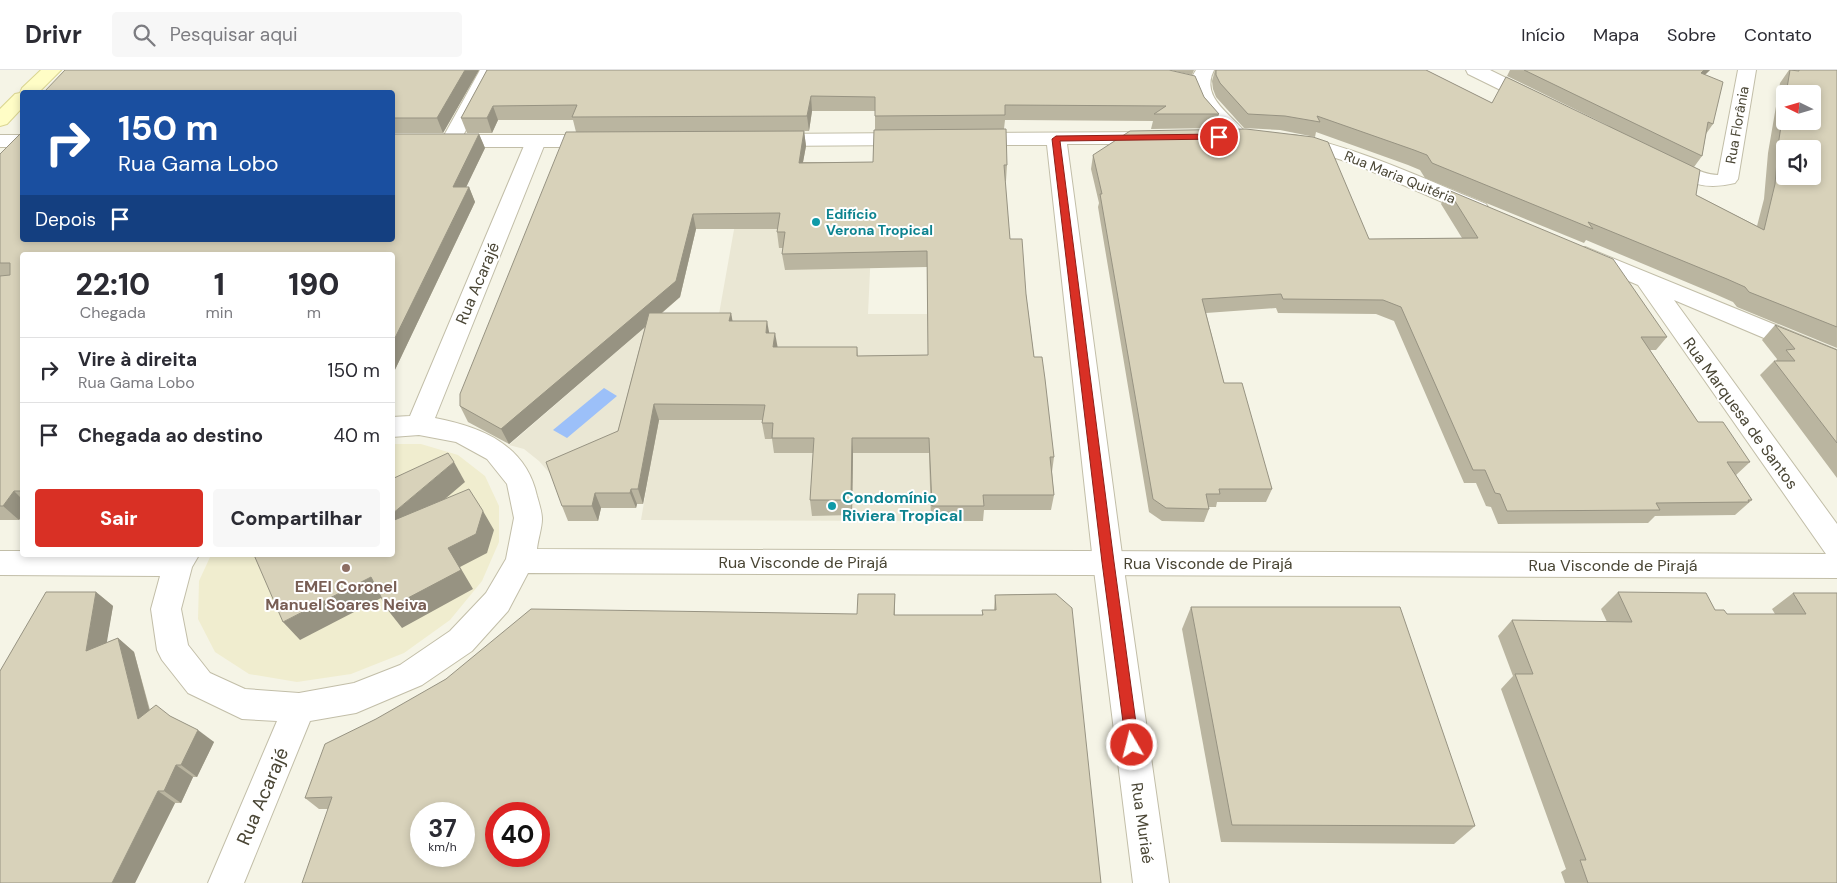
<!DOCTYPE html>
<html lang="pt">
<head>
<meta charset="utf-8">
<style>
  body { margin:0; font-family:"DM Sans",sans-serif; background:#f7f7f7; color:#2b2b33; height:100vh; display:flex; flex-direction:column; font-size:19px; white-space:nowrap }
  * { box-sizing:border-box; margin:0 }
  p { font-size:16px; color:#7c7c81 }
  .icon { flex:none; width:28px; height:28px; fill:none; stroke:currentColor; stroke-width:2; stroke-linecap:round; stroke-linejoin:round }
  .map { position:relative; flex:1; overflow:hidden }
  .drawer { position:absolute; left:20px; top:182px; width:375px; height:305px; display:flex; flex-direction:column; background:#fff; border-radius:5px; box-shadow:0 2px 8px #0003 }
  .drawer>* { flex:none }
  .guide { position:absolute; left:20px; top:20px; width:375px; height:152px; border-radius:5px; box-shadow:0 2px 8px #0003; background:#1a4fa0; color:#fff; overflow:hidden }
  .needle { width:32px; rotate:275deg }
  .controls { position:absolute; left:1776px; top:15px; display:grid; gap:10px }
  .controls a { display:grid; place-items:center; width:45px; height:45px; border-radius:5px; background:#fff; box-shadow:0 2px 8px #0003; font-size:25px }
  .speed { position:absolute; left:410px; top:732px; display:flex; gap:10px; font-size:25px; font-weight:700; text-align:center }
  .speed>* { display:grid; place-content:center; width:65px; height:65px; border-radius:50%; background:#fff; box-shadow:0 2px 8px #0003; line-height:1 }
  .speed small { font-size:12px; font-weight:400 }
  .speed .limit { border:8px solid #d22; background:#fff; color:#111 }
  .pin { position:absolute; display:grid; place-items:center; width:42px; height:42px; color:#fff; margin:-21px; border:2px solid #fff; border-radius:50%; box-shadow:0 1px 5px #0007 }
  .me { position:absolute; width:55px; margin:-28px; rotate:352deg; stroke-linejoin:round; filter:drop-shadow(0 0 4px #0008) }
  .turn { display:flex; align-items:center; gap:18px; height:105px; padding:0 15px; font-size:22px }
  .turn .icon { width:65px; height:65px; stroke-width:2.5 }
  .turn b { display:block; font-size:35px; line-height:42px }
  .then { display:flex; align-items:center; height:48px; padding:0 15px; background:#0003; gap:10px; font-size:19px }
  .eta { display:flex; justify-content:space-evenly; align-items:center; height:85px; text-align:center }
  .eta b { font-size:30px; font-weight:800; line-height:35px }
  .primary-button { display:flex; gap:10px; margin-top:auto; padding:10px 15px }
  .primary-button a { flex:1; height:58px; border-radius:5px; background:#d93025; color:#fff; font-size:20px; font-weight:800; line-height:58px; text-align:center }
  .primary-button a+a { background:#f7f7f7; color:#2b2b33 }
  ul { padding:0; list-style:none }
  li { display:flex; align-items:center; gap:15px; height:65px; padding:0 15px; border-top:1px solid #e1e1e2 }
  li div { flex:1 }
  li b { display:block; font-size:19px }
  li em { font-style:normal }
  header { display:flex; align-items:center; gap:30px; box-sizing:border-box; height:70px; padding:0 25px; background:#fff; border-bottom:1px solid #e1e1e2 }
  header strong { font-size:24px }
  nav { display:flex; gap:28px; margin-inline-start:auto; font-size:18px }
  .search { width:350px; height:45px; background:#f7f7f7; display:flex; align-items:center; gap:12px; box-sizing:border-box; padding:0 18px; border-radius:5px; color:#7c7c81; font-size:19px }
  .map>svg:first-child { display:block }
  .residential { fill:#eae7d4 }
  .education { fill:#f0edcf }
  .water { fill:#9cc0f9 }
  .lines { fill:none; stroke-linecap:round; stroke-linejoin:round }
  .minor-casing { stroke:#c2bea8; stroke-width:2 }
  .tertiary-casing { stroke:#c2bea8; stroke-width:2 }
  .secondary-casing { stroke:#dad591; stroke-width:2 }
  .minor { fill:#fff; fill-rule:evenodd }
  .tertiary { fill:#fff; fill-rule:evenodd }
  .secondary { fill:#fffdc6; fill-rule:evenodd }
  .wall { fill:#bab5a0; fill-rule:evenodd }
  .shaded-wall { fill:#979382 }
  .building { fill:#d8d2ba; stroke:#979382; fill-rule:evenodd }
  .route { fill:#d93025; stroke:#8d1f18 }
  .culture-dot { fill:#0f9aa8; stroke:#fff; stroke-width:2 }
  .education-dot { fill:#8d6e63; stroke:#fff; stroke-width:2 }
  .labels { text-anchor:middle; stroke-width:4; stroke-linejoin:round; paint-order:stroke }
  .far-street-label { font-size:14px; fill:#494534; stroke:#fff }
  .far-culture-label { font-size:14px; font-weight:bold; fill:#0d838f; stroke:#fff; text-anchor:start }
  .street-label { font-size:16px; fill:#494534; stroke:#fff }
  .culture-label { font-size:16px; font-weight:bold; fill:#0d838f; stroke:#fff; text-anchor:start }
  .education-label { font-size:16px; font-weight:bold; fill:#785e54; stroke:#fff }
  .near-street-label { font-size:19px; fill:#494534; stroke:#fff }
</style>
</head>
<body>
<header>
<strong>Drivr</strong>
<div class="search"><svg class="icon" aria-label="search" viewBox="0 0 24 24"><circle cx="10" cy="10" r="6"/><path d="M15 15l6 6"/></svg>Pesquisar aqui</div>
<nav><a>Início</a><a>Mapa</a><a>Sobre</a><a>Contato</a></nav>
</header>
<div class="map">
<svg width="1837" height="813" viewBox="0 0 1837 813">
  <rect width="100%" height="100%" fill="#f5f4e6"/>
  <path class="residential" d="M746 92H875L868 244H927L931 451 641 450 656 362 553 407 539 391 524 379 509 375 660 244H719Z"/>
  <path class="education" d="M393 374H421L458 385 485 406 499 436V472L482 511 450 550 404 583 351 604 297 612 249 604 215 582 198 549 199 511 211 485H392Z"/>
  <path class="water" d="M604 318 617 326 567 368 553 360Z"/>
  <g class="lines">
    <defs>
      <g id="minor">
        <path d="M480 0H498L458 75 451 77 444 75 441 71Z"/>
        <path d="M1466 0H1490L1543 26 1546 30 1543 34 1536 36 1529 34 1468 4Z"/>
        <path d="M1738 0H1756L1738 109 1735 113C1703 121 1686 112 1658 97L1655 93 1658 89C1678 84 1696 105 1718 105Z"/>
        <path d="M536 65 543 67 546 71 435 348C482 357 526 375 537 426 539 433 542 442 542 449 542 458 538 469 537 479L1826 484 1638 215 1577 189 1574 184 1577 179 1585 177 1837 280V299L1674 230 1837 454V508L528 503 508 541 472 581 422 615 356 643 310 651 244 813H208L277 651 242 649 188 623 162 590 157 580 151 539 160 506 0 505V481H22V485H199L192 497 181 539 188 575 210 603 245 619 299 623 354 613 400 595 450 561 486 523 506 489 514 448 507 414 487 389 456 372 419 365 392 367V347L410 346 526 71 529 67Z"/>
        <path d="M1294 65C1362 79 1422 108 1486 134L1489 139 1486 144 1478 146 1470 144 1357 95 1314 81 1287 75 1284 71 1287 67Z"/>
      </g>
      <g id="tertiary">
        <path d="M1196 0H1214C1199 29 1234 45 1248 66L1245 70C1241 71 1238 72 1233 71 1220 66 1195 33 1192 19 1190 12 1192 6 1196 0Z"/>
        <path d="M1156 62 1163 64 1166 68 1163 72 1156 74H1067L1123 492 1169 813H1133L1093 492 1047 75H969L962 73 959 69 962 65 969 63Z"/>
        <path d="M911 63 918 65 921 69 918 73 911 75 769 76 762 74 759 70 762 66 769 64Z"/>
        <rect x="0" y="65" width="22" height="12"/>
        <path d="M392 65H598L605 67 608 71 605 75 598 77H392Z"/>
      </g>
      <path id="secondary" d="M41 0H61L39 22H22V38L7 54 0 56V39L15 24 20 23 22 18Z"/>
    </defs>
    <use href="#minor" class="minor-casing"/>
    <use href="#tertiary" class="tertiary-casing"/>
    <use href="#secondary" class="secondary-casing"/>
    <use href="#minor" class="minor"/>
    <use href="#tertiary" class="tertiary"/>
    <use href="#secondary" class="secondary"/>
  </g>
  <g class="wall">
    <path d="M479 0 443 63H392V22H44Z"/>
    <path d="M487 0 1204 27 1219 44 1215 58 1151 59 1153 51 1005 50 1004 59 1007 95 1006 111H1005L1010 169 1026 224 1034 287 1054 387 1052 402 1054 425 1051 440H984L983 451H931L929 383H853L852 445 812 446 810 430 813 383H774L772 369H765L762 353V350H659L643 434H637L636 438H601L598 451H568L562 436 618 361 645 257 509 374 468 352 460 336 576 62 573 50H498L492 63H467L461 48ZM812 41H875V60L873 92H803L806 76 804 61H809ZM696 159H777V162L779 178H783L782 184 785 200 927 197 928 285 858 286 857 277H777L769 263 732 251 731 243H662L680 227Z"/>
    <path d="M1170 0H1194L1192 5Z"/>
    <path d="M1215 0H1426L1492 33 1609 56 1507 6 1510 0H1710L1705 5 1713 54 1706 64 1702 86 1694 97 1696 125 1757 156 1764 129 1768 83 1780 13 1789 0H1837V278L1737 237 1733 232 1715 224 1586 170 1584 173 1425 108 1420 100 1408 95 1316 62 1315 67 1280 60 1244 58 1216 27 1213 19 1212 11ZM1785 24H1812L1785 51Z"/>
    <path d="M479 64 485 78 466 117H469L475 132 392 306V185H22V446L19 450H0V84L22 170Z"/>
    <path d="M1093 85 1369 169 1462 168 1441 134 1448 120 1667 267 1656 280H1650L1698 352 1750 392 1736 405 1752 430 1735 445 1655 446 1648 453 1498 454 1491 437 1486 436 1476 413H1464L1394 251 1376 244 1278 243 1276 238 1206 243 1224 313 1272 419 1266 432H1217L1216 437H1209V439L1204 452 1162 451 1149 442 1098 137 1099 133 1091 99Z"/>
    <path d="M1775 255 1837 280V408L1760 305 1774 291H1776L1777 289 1762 270Z"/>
    <path d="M96 522 113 536 106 573 118 568 134 582 150 640 173 648 214 672 197 707H193L181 733H175L135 813H0Z"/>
    <path d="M1618 522 1715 540 1727 544H1775L1772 539 1793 523H1837V813H1565L1561 802 1566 799 1501 619 1513 606 1498 566 1512 550 1607 552 1601 539Z"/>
    <path d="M895 524V545H982V540H994L995 525 1056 524 328 739H319L305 728 857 544Z"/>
    <path d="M1191 537 1475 756 1454 774 1221 772 1182 559Z"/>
  </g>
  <g class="shaded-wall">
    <path d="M465 0H479L443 63 437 48Z"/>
    <path d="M1704 0H1710L1693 15 1701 3Z"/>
    <path d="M811 26 812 41 809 61 807 46Z"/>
    <path d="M493 36 498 50 492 63 487 48Z"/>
    <path d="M804 61 806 76 800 108 799 93Z"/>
    <path d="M479 64 485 78 459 132 453 117Z"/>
    <path d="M469 117 475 132 392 306V274Z"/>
    <path d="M693 144 696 159 680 227 509 374 501 359Z"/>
    <path d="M731 243 734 258 729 251Z"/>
    <path d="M767 251 770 267 766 263Z"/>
    <path d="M775 263 778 279 773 277Z"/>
    <path d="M654 334 659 350 643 434 638 419Z"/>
    <path d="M852 368 853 383 852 445 851 430Z"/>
    <path d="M454 392 465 412 392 474V444Z"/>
    <path d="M631 419 637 434 636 438 630 423Z"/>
    <path d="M14 421 22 429V446L19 450 3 436Z"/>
    <path d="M595 423 601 438 598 451 592 436Z"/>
    <path d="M483 441 494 460 487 483 460 497 473 519 402 558 387 539Z"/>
    <path d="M371 507 385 526 300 570 283 552Z"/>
    <path d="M96 522 113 536 103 595 86 581Z"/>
    <path d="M118 568 134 582 155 662 138 649Z"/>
    <path d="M198 660 214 672 197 707 181 695Z"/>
    <path d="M176 695 193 707 181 733 164 721Z"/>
    <path d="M158 721 175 733 135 813H112Z"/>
  </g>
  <g class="building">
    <path d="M65 0H465L437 48H392V22H62H63H44Z"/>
    <path d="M487 0H1169L1195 6 1204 27 1219 44H1154L1166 36 1005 35V45L875 46V27L811 26 807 46 572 47 577 35 493 36 487 48H461Z"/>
    <path d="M1216 0H1426L1492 33 1506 7 1700 100 1696 125 1764 160 1775 114 1779 69 1785 31V51H1812V24H1786L1790 0 1799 1V0H1837V257L1749 222 1745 217 1727 209 1588 152 1593 159 1432 93 1427 85 1414 80 1317 46 1320 52 1285 46 1248 44 1220 13 1216 5ZM1785 79H1812V106H1785Z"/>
    <path d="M1524 0H1704L1701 3 1723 12 1713 54 1708 52 1702 86Z"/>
    <path d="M1006 59 1007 95H1004L1010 169H1022L1026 224 1034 287H1042L1045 309 1054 387H1050L1054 425H983L984 436H932L929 368H852L851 430H810L814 368H772L773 353H762L765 335 654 334 638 419H631L630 423H595L592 436H562L546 392 618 361 649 243H731L729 251H767L766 263H775L773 277H857V286L928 285 927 181 782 184 785 162H777L780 143 693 144 676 211 501 359 460 336V324L566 62 804 61 799 93 873 92 874 60Z"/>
    <path d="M1246 59 1313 67 1328 72 1369 169 1478 168 1448 120 1613 189 1667 267H1641L1698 352H1723L1750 392H1727L1752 430H1748L1749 432 1656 433 1660 440 1507 441 1500 424 1495 423 1485 400H1473L1401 237 1383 230 1283 229 1281 224 1202 229 1224 313H1242L1272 419H1219L1220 424H1206L1209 439 1166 438 1153 429 1100 124H1102L1093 85 1130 61Z"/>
    <path d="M22 62V170H392V64H479L453 117H469L392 274V185H22V421H14L3 436H0V206L10 205V193H0V84Z"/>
    <path d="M1775 255 1837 280V373L1774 291H1795L1786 280 1795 279Z"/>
    <path d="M448 383 454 392 392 444V409Z"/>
    <path d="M469 419 483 441 476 464 448 478 461 500 387 539 371 507 283 552 254 485H392V451Z"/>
    <path d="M46 522H96L86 581 118 568 138 649 156 635 170 646 198 660 181 695H176L164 721H158L112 813H0V601Z"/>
    <path d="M1618 522 1706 523 1715 540H1724L1727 544H1806L1793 523H1837V813H1588L1580 790H1586L1515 604H1533L1512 550 1632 552Z"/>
    <path d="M858 524H895L894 545H983L982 540H996L995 525 1056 524 1072 538 1101 813H302L332 727 305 728 325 674 376 649 446 609 531 539 857 544ZM421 744H464V786H421ZM496 744H539V786H496Z"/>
    <path d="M1191 537H1400L1475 756 1232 755Z"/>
  </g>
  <path class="route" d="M1219 64 1224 67 1222 69 1060 71 1114 492 1139 675 1137 680 1132 682 1128 680 1126 675 1102 492 1052 69 1056 66Z"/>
  <g class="culture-dot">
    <circle cx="816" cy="152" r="5"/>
    <circle cx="832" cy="436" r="5"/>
  </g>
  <circle class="education-dot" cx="346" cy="498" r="5"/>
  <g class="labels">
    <g class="far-street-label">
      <text transform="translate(1737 55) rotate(-80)" y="5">Rua Florânia</text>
      <text transform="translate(1400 107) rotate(22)" y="5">Rua Maria Quitéria</text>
    </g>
    <g class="far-culture-label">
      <text x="826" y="149">Edifício<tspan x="826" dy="16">Verona Tropical</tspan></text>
    </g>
    <g class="street-label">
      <text transform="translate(477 213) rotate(-67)" y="6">Rua Acarajé</text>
      <text transform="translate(1741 343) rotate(54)" y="6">Rua Marquesa de Santos</text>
      <text x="803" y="498">Rua Visconde de Pirajá</text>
      <text x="1208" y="499">Rua Visconde de Pirajá</text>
      <text x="1613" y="501">Rua Visconde de Pirajá</text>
      <text transform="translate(1143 753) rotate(82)" y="6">Rua Muriaé</text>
    </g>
    <g class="culture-label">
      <text x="842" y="433">Condomínio<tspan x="842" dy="18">Riviera Tropical</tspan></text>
    </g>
    <g class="education-label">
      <text x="346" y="522">EMEI Coronel<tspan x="346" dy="18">Manuel Soares Neiva</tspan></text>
    </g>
    <g class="near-street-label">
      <text transform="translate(262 726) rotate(-67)" y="7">Rua Acarajé</text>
    </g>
  </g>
</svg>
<div class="controls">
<a><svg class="needle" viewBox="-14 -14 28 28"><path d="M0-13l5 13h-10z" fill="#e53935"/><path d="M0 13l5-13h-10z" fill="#7c7c81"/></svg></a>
<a><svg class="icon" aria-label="sound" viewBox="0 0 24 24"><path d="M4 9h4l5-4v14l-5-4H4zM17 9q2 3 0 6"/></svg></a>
</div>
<div class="speed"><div>37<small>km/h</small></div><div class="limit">40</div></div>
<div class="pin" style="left:1219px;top:67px;background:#d93025"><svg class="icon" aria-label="arrive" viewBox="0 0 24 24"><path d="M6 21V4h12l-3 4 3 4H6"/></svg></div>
<svg class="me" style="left:1132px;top:675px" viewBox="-20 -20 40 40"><circle r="17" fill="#d93025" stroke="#fff" stroke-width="3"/><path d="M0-11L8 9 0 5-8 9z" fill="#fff"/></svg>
<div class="guide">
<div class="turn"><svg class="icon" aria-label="right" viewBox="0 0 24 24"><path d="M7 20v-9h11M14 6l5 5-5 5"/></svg><div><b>150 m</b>Rua Gama Lobo</div></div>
<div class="then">Depois<svg class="icon" aria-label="arrive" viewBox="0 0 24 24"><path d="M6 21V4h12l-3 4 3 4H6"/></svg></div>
</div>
<section class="drawer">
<div class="eta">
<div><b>22:10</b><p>Chegada</p></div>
<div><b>1</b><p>min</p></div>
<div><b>190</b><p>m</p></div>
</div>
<ul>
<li><svg class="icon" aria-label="right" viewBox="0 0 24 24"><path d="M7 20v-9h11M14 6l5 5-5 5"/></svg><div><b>Vire à direita</b><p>Rua Gama Lobo</p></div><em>150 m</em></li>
<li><svg class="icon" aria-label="arrive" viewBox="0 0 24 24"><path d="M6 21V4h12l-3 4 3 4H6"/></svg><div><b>Chegada ao destino</b></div><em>40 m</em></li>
</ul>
<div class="primary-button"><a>Sair</a><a>Compartilhar</a></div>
</section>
</div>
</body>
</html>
